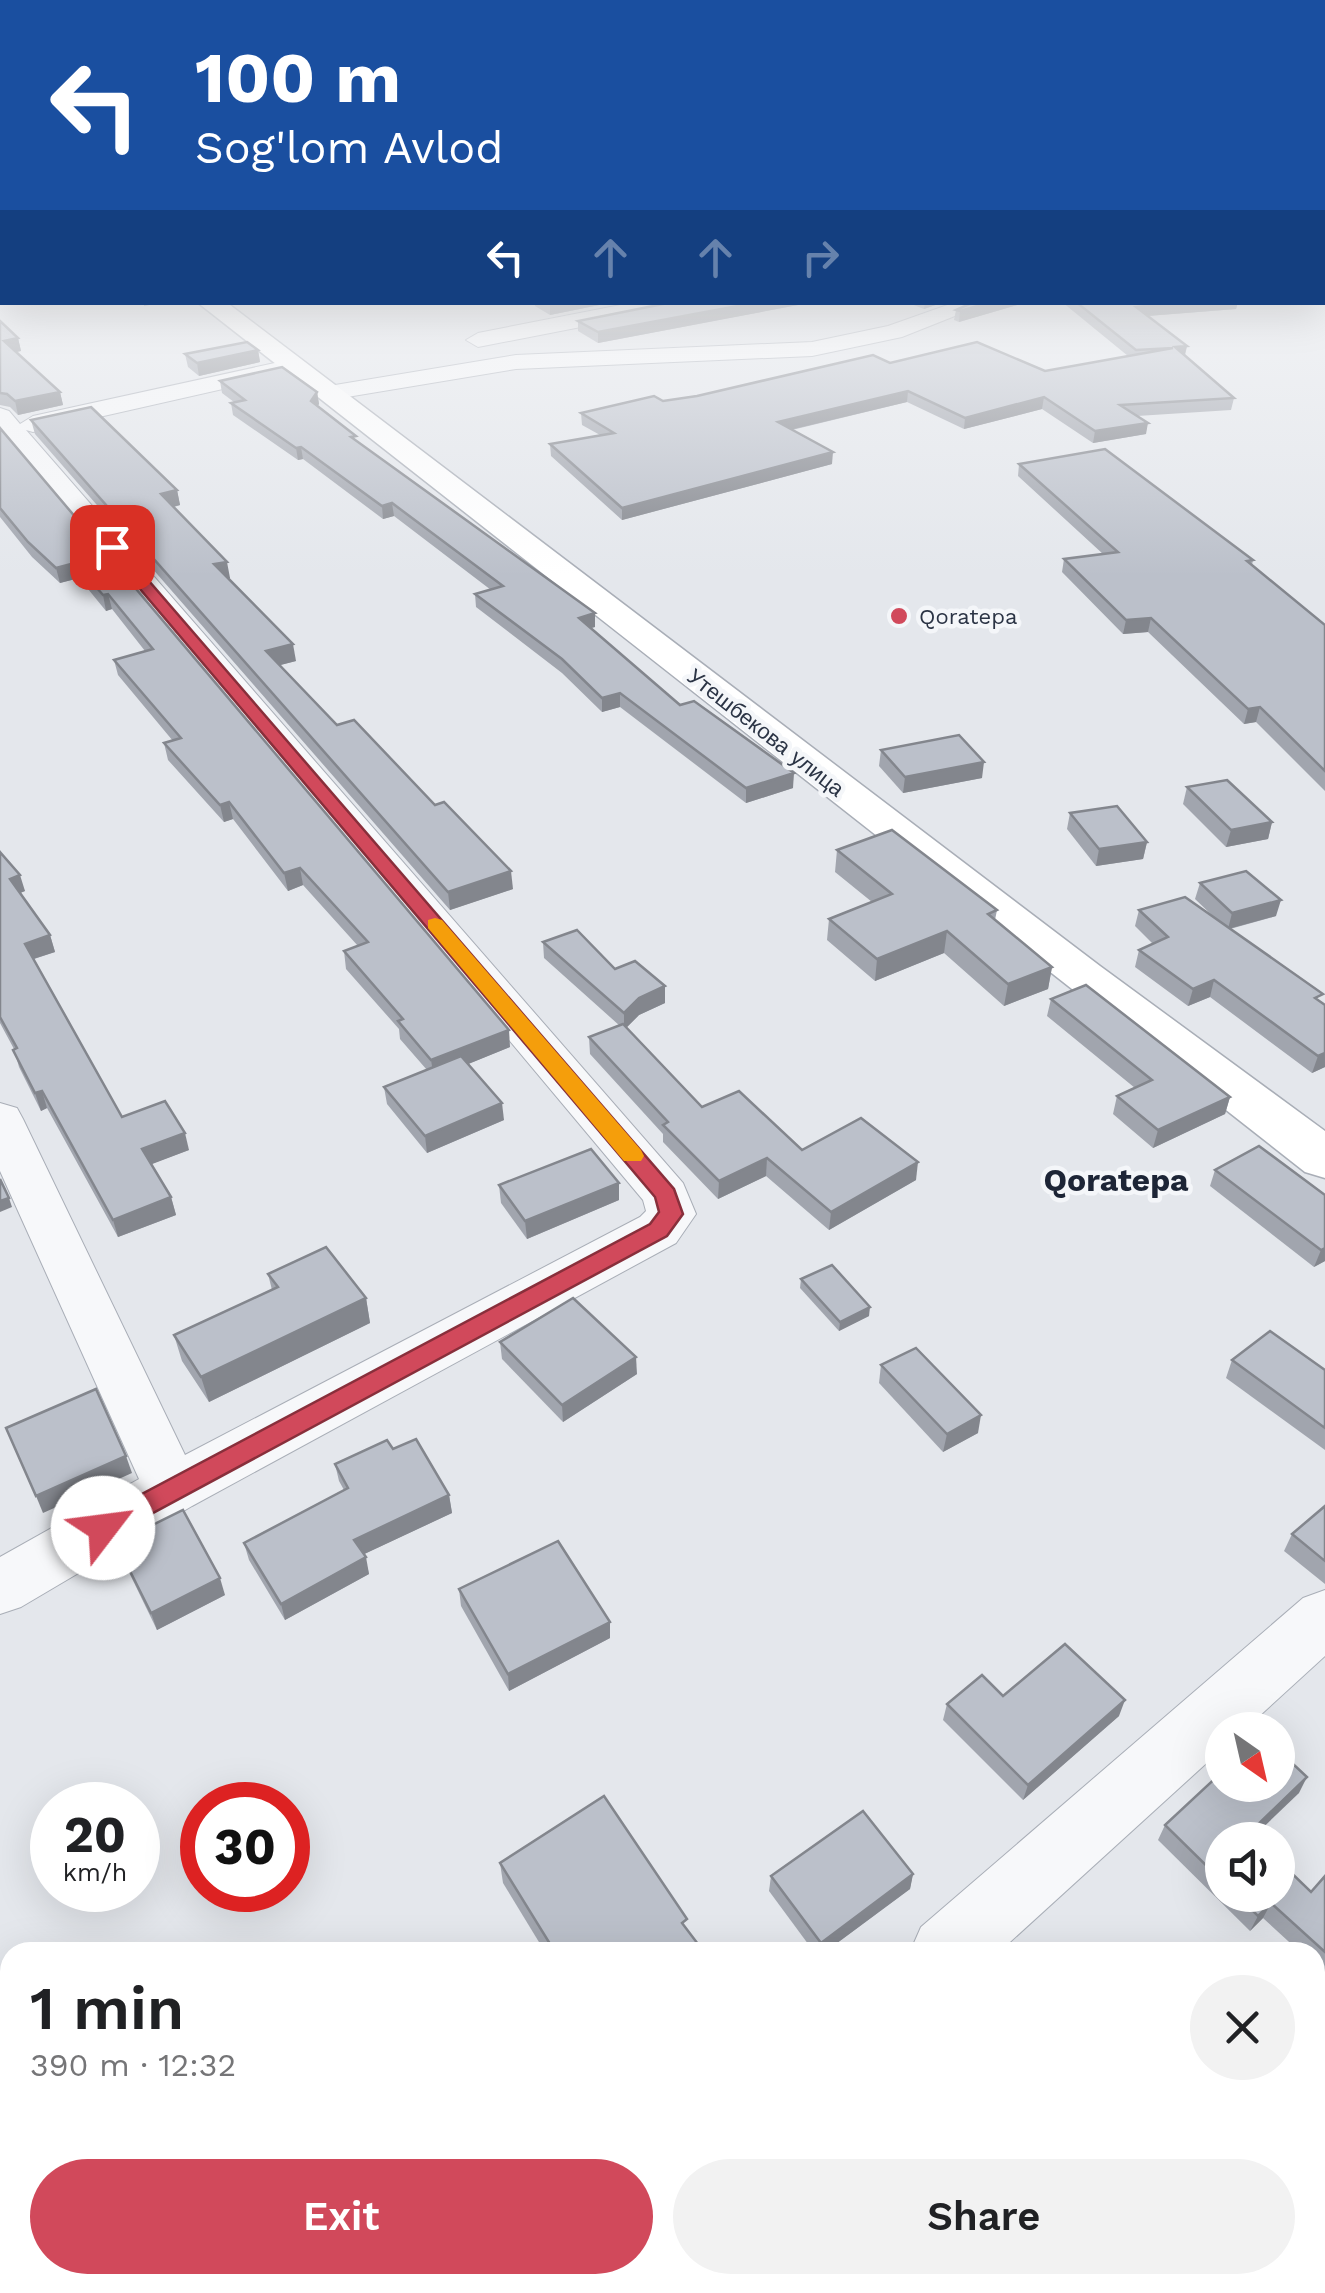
<!DOCTYPE html>
<html lang="en">
<head>
<meta charset="utf-8">
<style>
  body { margin:0; font-family:"Work Sans",sans-serif; background:#f2f2f2; color:#202124; height:100vh; display:flex; flex-direction:column; font-size:38px; white-space:nowrap }
  * { box-sizing:border-box; margin:0 }
  p { font-size:32px; color:#757577 }
  .icon { flex:none; width:55px; height:55px; fill:none; stroke:currentColor; stroke-width:2; stroke-linecap:round; stroke-linejoin:round }
  .map { position:relative; flex:1; overflow:hidden }
  .drawer { position:absolute; left:0px; top:1942px; width:1325px; height:352px; display:flex; flex-direction:column; background:#fff; border-radius:30px 30px 0 0; box-shadow:0 10px 40px #0002 }
  .drawer>* { flex:none }
  .guide { position:absolute; left:0px; top:0px; width:1325px; height:305px; box-shadow:0 10px 40px #0002; background:#1a4fa0; color:#fff; overflow:hidden }
  .needle { width:65px; rotate:146deg }
  .controls { position:absolute; left:1205px; top:1712px; display:grid; gap:20px }
  .controls a { display:grid; place-items:center; width:90px; height:90px; border-radius:50%; background:#fff; box-shadow:0 10px 40px #0002; font-size:50px }
  .speed { position:absolute; left:30px; top:1782px; display:flex; gap:20px; font-size:50px; font-weight:700; text-align:center }
  .speed>* { display:grid; place-content:center; width:130px; height:130px; border-radius:50%; background:#fff; box-shadow:0 10px 40px #0002; line-height:1 }
  .speed small { font-size:25px; font-weight:400 }
  .speed .limit { border:15px solid #d22; background:#fff; color:#111 }
  .pin { position:absolute; display:grid; place-items:center; width:85px; height:85px; color:#fff; margin:-42px; border-radius:20px; box-shadow:0 5px 15px #0006 }
  .me { position:absolute; width:110px; margin:-55px; rotate:60deg; stroke-linejoin:round; filter:drop-shadow(0 0 8px #0008) }
  .turn { display:flex; align-items:center; gap:35px; height:210px; padding:0 30px; font-size:45px }
  .turn .icon { width:130px; height:130px; stroke-width:2.5 }
  .turn b { display:block; font-size:70px; line-height:85px }
  .lanes { display:flex; align-items:center; height:95px; padding:0 30px; background:#0003; justify-content:center; gap:50px; direction:ltr }
  .lanes .off { opacity:.35 }
  .round { display:grid; place-items:center; flex:none; width:105px; height:105px; border-radius:52px; background:#f2f2f2 }
  .overview { display:flex; align-items:center; justify-content:space-between; height:170px; padding:0 30px }
  h1 { font-size:60px; font-weight:600; line-height:75px }
  .action { display:flex; gap:20px; margin-top:auto; padding:20px 30px }
  .action a { flex:1; height:115px; border-radius:60px; background:#d1495b; color:#fff; font-size:40px; font-weight:600; line-height:115px; text-align:center }
  .action a+a { background:#f2f2f2; color:#202124 }
  .map>svg:first-child { display:block }
  .lines { fill:none; stroke-linecap:round; stroke-linejoin:round }
  .minor-casing { stroke:#a9aeb7; stroke-width:2 }
  .secondary-casing { stroke:#a9aeb7; stroke-width:3 }
  .minor { fill:#f7f8fa; fill-rule:evenodd }
  .secondary { fill:#fff; fill-rule:evenodd }
  .wall { fill:#a1a5ae }
  .shaded-wall { fill:#83868d }
  .building { fill:#bbc0ca; stroke:#83868d; stroke-width:2.5 }
  .route { fill:#d1495b; stroke:#882f3b; stroke-width:2.5 }
  .slow { fill:#f59e0b }
  .poi-dot { fill:#d1495b; stroke:#f4f6f9; stroke-width:4 }
  .labels { text-anchor:middle; stroke-width:9; stroke-linejoin:round; paint-order:stroke }
  .far-poi-label { font-size:22px; fill:#2b3445; stroke:#f4f6f9; text-anchor:start }
  .far-street-label { font-size:22px; fill:#2b3445; stroke:#f4f6f9 }
  .quarter-label { font-size:32px; font-weight:bold; fill:#1d2536; stroke:#f4f6f9 }
</style>
</head>
<body>
<div class="map">
<svg width="1325" height="2293" viewBox="0 0 1325 2293">
  <rect width="100%" height="100%" fill="#e4e7ec"/>
  <g class="lines">
    <defs>
      <g id="minor">
        <path d="M636 302H684L673 309 478 347 466 340 478 333Z"/>
        <path d="M956 302H990L902 337 812 356 516 369 329 400 317 393 329 386 516 355 812 342 888 326Z"/>
        <path d="M284 361 293 363 296 368 293 373 33 432 26 430 683 1183 696 1214 676 1243 192 1506 21 1607 0 1614V1557L139 1479 0 1171V1103L17 1108 23 1119 185 1455 640 1217 646 1211 643 1200 0 432V408L9 411 20 424 33 416Z"/>
        <path d="M1325 1590V1656L1244 1730H1222V1749L999 1952H910L921 1927 1303 1598Z"/>
        <path d="M486 2285H575L572 2293H483Z"/>
        <path d="M953 2285H1039L1042 2293H956Z"/>
      </g>
      <path id="secondary" d="M197 302H226L1100 966 1325 1131V1178L1305 1172Z"/>
    </defs>
    <use href="#minor" class="minor-casing"/>
    <use href="#secondary" class="secondary-casing"/>
    <use href="#minor" class="minor"/>
    <use href="#secondary" class="secondary"/>
  </g>
  <g class="wall">
    <path d="M534 302H614L550 315 535 306Z"/>
    <path d="M673 302H814L598 343 578 331V321Z"/>
    <path d="M906 302H944L924 309Z"/>
    <path d="M974 302H1027L959 322 954 320 956 310Z"/>
    <path d="M1062 302H1238L1236 309 1148 316 1187 346 1185 356 1234 398 1231 410 1137 416 1146 434 1093 443 1042 409 964 429 907 402 792 430 832 464 622 520 551 456 550 444 600 435 582 425 581 413 663 401 890 363 1045 371 1128 356Z"/>
    <path d="M0 321 18 338 21 351 16 352 60 392 63 405 18 415 10 407 0 405Z"/>
    <path d="M258 350 260 362 199 376 188 367 185 354Z"/>
    <path d="M220 381 317 392 319 404 317 406 357 441 595 613V627L591 628 680 705 793 788 746 803 620 707 602 712 562 673 476 607 475 594 491 590 394 516 383 519 303 459 298 460 233 415 231 403 234 402 222 393Z"/>
    <path d="M31 420 177 490 180 505 174 507 230 578H228L296 661 280 665 337 725 513 889 450 910 35 434Z"/>
    <path d="M0 428 510 1047 468 1064 504 1120 427 1153 387 1104 384 1087 427 1070 400 1039 399 1029 346 969 344 951 358 946 303 885 288 891 233 819 224 822 168 760 164 743 173 741 118 675 114 660 145 651 112 609 106 611 79 578 60 583 32 557 0 517Z"/>
    <path d="M1019 464 1253 560 1252 565 1325 625V791L1256 722 1244 724 1148 632 1123 634 1062 572 1064 559 1103 554 1018 476Z"/>
    <path d="M881 750 982 778 903 793 879 766Z"/>
    <path d="M1187 787 1272 822 1268 839 1226 847 1183 804Z"/>
    <path d="M1070 813 1147 842 1143 859 1096 866 1067 829Z"/>
    <path d="M837 850 997 910 995 920 1052 967 1048 989 1004 1006 944 953 875 981 827 940 829 919 872 902 835 872Z"/>
    <path d="M0 852 25 891 20 893 50 935 55 952 34 959 122 1117 189 1150 151 1164 171 1197 176 1215 118 1237 47 1108 41 1111 19 1067 14 1049 0 1023Z"/>
    <path d="M1200 883 1276 916 1230 929 1325 1005V1067L1312 1073 1210 997 1188 1006 1135 967 1139 950 1153 944 1135 926 1139 910 1218 921 1195 899Z"/>
    <path d="M543 942 615 969 665 1003 639 1015 626 1028 702 1107 802 1150 916 1180 829 1230 766 1176 718 1199 663 1142V1134L590 1054 589 1037 620 1026 544 958Z"/>
    <path d="M1051 999 1230 1097 1225 1114 1153 1148 1113 1114 1117 1096 1135 1088 1047 1016Z"/>
    <path d="M1215 1170 1325 1195V1261L1314 1267 1210 1186Z"/>
    <path d="M619 1183V1200L527 1239 501 1203 499 1185Z"/>
    <path d="M268 1274 366 1298 370 1323 209 1402 182 1361 174 1335 272 1290Z"/>
    <path d="M801 1279 869 1316 839 1331 800 1288Z"/>
    <path d="M500 1342 637 1374 563 1422 502 1359Z"/>
    <path d="M1232 1360 1325 1370V1450L1226 1378Z"/>
    <path d="M881 1365 978 1433 943 1452 879 1383Z"/>
    <path d="M393 1449 449 1495 452 1513 364 1554 369 1574 285 1620 249 1560 244 1543 344 1490 339 1481 335 1464Z"/>
    <path d="M1325 1506V1584L1284 1551 1292 1534Z"/>
    <path d="M116 1543 225 1595 157 1630 123 1560Z"/>
    <path d="M459 1589 610 1638 509 1691 461 1606Z"/>
    <path d="M1003 1696 1119 1716 1023 1800 943 1720 947 1704Z"/>
    <path d="M1299 1793 1222 1840V1895H1278L1311 1892 1325 1876V1976L1315 1967V1952H1300L1263 1918 1250 1931 1158 1840 1165 1825Z"/>
    <path d="M500 1863 704 1952H545L503 1883Z"/>
    <path d="M913 1874 910 1889 825 1952H814L769 1891 771 1876Z"/>
    <path d="M1066 2285H1191L1198 2293H1073Z"/>
  </g>
  <g class="shaded-wall">
    <path d="M144 302H165L144 306Z"/>
    <path d="M561 302H614L550 315V305Z"/>
    <path d="M759 302H814L598 343V332Z"/>
    <path d="M925 302H944L924 309Z"/>
    <path d="M991 302H1027L959 322 960 311Z"/>
    <path d="M1190 302H1238L1236 309 1134 317 1136 307Z"/>
    <path d="M18 338 21 351 7 354 4 341Z"/>
    <path d="M1187 346 1184 357 1175 347Z"/>
    <path d="M258 350 260 362 199 376 197 363Z"/>
    <path d="M908 391 907 402 777 433 778 422Z"/>
    <path d="M60 392 63 405 18 415 15 401Z"/>
    <path d="M317 392 319 404 313 413 311 401Z"/>
    <path d="M1044 397 1042 409 964 429 965 418Z"/>
    <path d="M1148 423 1146 434 1093 443 1095 431Z"/>
    <path d="M301 447 303 459 298 460 296 448Z"/>
    <path d="M833 452 832 464 622 520V508Z"/>
    <path d="M177 490 180 505 164 509 161 494Z"/>
    <path d="M392 503 394 516 383 519 382 506Z"/>
    <path d="M227 562 230 578 217 580 214 564Z"/>
    <path d="M75 563 79 578 60 583 56 568Z"/>
    <path d="M108 594 112 609 106 611 103 595Z"/>
    <path d="M595 613V627L579 631V618Z"/>
    <path d="M1151 618 1148 632 1123 634 1126 620Z"/>
    <path d="M293 644 296 661 269 668 266 651Z"/>
    <path d="M620 693V707L602 712V698Z"/>
    <path d="M1260 707 1256 722 1244 724 1248 709Z"/>
    <path d="M984 762 982 778 903 793 905 777Z"/>
    <path d="M794 773 793 788 746 803V788Z"/>
    <path d="M229 802 233 819 224 822 220 805Z"/>
    <path d="M1272 822 1268 839 1226 847 1231 830Z"/>
    <path d="M1147 842 1143 859 1096 866 1099 849Z"/>
    <path d="M300 868 303 885 288 891 284 873Z"/>
    <path d="M511 871 513 889 450 910 448 892Z"/>
    <path d="M20 875 25 891 15 895 10 879Z"/>
    <path d="M1281 900 1276 916 1228 929 1232 913Z"/>
    <path d="M947 931 944 953 875 981 877 959Z"/>
    <path d="M50 935 55 952 30 960 25 944Z"/>
    <path d="M1052 967 1048 989 1004 1006 1008 984Z"/>
    <path d="M1214 980 1210 997 1188 1006 1193 989Z"/>
    <path d="M665 986V1003L639 1015 624 1030V1013L639 998Z"/>
    <path d="M509 1030 510 1047 434 1078 431 1060Z"/>
    <path d="M1325 1053V1067L1312 1073 1318 1056Z"/>
    <path d="M42 1091 47 1108 41 1111 35 1093Z"/>
    <path d="M1230 1097 1225 1114 1153 1148 1158 1130Z"/>
    <path d="M502 1103 504 1120 427 1153 425 1136Z"/>
    <path d="M185 1133 189 1150 147 1166 142 1149Z"/>
    <path d="M767 1158 766 1176 718 1199 719 1181Z"/>
    <path d="M918 1162 916 1180 829 1230 831 1212Z"/>
    <path d="M619 1183V1200L527 1239 525 1221Z"/>
    <path d="M171 1197 176 1215 118 1237 113 1220Z"/>
    <path d="M9 1198 12 1207 0 1212V1201Z"/>
    <path d="M1325 1248V1261L1314 1267 1321 1250Z"/>
    <path d="M366 1298 370 1323 209 1402 201 1377Z"/>
    <path d="M870 1307 869 1316 839 1331 840 1322Z"/>
    <path d="M636 1357 637 1374 563 1422 562 1405Z"/>
    <path d="M981 1415 978 1433 943 1452 947 1434Z"/>
    <path d="M126 1456 132 1473 43 1513 36 1496Z"/>
    <path d="M449 1495 452 1513 358 1557 354 1540Z"/>
    <path d="M366 1557 369 1574 285 1620 281 1604Z"/>
    <path d="M220 1578 225 1595 157 1630 151 1613Z"/>
    <path d="M610 1622V1638L509 1691 508 1674Z"/>
    <path d="M1125 1700 1119 1716 1023 1800 1028 1785Z"/>
    <path d="M1307 1777 1299 1793 1250 1840 1249 1833Z"/>
    <path d="M913 1874 910 1889 825 1952H819L821 1943Z"/>
    <path d="M1271 1903 1263 1918 1250 1931 1258 1916Z"/>
    <path d="M406 2285H422L414 2293H398Z"/>
    <path d="M685 2285H698L688 2293H675Z"/>
  </g>
  <g class="building">
    <path d="M673 302H759L598 332 578 321Z"/>
    <path d="M974 302H991L960 311 956 310Z"/>
    <path d="M1076 302H1190L1136 307 1187 346 1175 347 1234 398 1120 405 1148 423 1095 431 1044 397 965 418 908 391 778 422 833 452 622 508 550 444 614 433 581 413 654 396 663 401 697 396 873 355 890 363 977 342 1045 371 1173 348 1136 350Z"/>
    <path d="M0 321 18 338 4 341 60 392 15 401 7 394 0 393Z"/>
    <path d="M247 342 258 350 197 363 185 354Z"/>
    <path d="M282 367 317 392 311 401 356 436 351 437 595 613 579 618 680 705 694 701 794 773 746 788 620 693 602 698 562 659 475 594 503 586 392 503 382 506 301 447 296 448 231 403 245 400 220 381Z"/>
    <path d="M91 407 177 490 161 494 227 562 214 564 293 644 266 651 337 725 354 720 435 805 444 802 511 871 448 892 31 420Z"/>
    <path d="M0 428 509 1030 431 1060 398 1021 403 1019 344 951 368 942 300 868 284 873 229 802 220 805 164 743 181 738 114 660 153 649 108 594 103 595 75 563 56 568 28 542 0 508Z"/>
    <path d="M1105 449 1253 560 1247 561 1325 625V771L1260 707 1248 709 1151 618 1126 620 1064 559 1118 552 1019 464Z"/>
    <path d="M959 735 984 762 905 777 881 750Z"/>
    <path d="M1227 780 1272 822 1231 830 1187 787Z"/>
    <path d="M1117 806 1147 842 1099 849 1070 813Z"/>
    <path d="M892 830 997 910 988 914 1052 967 1008 984 947 931 877 959 829 919 892 894 837 850Z"/>
    <path d="M0 852 20 875 10 879 50 935 25 944 122 1117 165 1101 185 1133 142 1149 171 1197 113 1220 42 1091 35 1093 13 1050 17 1048 0 1017Z"/>
    <path d="M1246 871 1281 900 1232 913 1200 883Z"/>
    <path d="M1185 897 1323 994 1315 998 1325 1005V1053L1318 1056 1214 980 1193 989 1139 950 1168 937 1139 910Z"/>
    <path d="M577 930 615 969 635 961 665 986 639 998 624 1013 543 942Z"/>
    <path d="M1086 985 1230 1097 1158 1130 1117 1096 1152 1080 1051 999Z"/>
    <path d="M623 1024 702 1107 739 1091 802 1150 861 1118 918 1162 831 1212 767 1158 719 1181 663 1125 668 1122 589 1037Z"/>
    <path d="M461 1056 502 1103 425 1136 384 1087Z"/>
    <path d="M1259 1146 1325 1195V1248L1321 1250 1215 1170Z"/>
    <path d="M591 1149 619 1183 525 1221 499 1185Z"/>
    <path d="M0 1179 9 1198 0 1201Z"/>
    <path d="M326 1247 366 1298 201 1377 174 1335 278 1287 268 1274Z"/>
    <path d="M832 1265 870 1307 840 1322 801 1279Z"/>
    <path d="M573 1298 636 1357 562 1405 500 1342Z"/>
    <path d="M1270 1331 1325 1370V1428L1232 1360Z"/>
    <path d="M916 1348 981 1415 947 1434 881 1365Z"/>
    <path d="M96 1389 126 1456 36 1496 6 1428Z"/>
    <path d="M416 1439 449 1495 354 1540 366 1557 281 1604 244 1543 348 1488 335 1464 387 1440 393 1449Z"/>
    <path d="M1325 1506V1561L1292 1534Z"/>
    <path d="M183 1510 220 1578 151 1613 116 1543Z"/>
    <path d="M558 1541 610 1622 508 1674 459 1589Z"/>
    <path d="M1065 1644 1125 1700 1028 1785 947 1704 982 1675 1003 1696Z"/>
    <path d="M1278 1750 1307 1777 1249 1833 1256 1840H1222V1881L1165 1825 1222 1772V1785H1278Z"/>
    <path d="M604 1796 687 1919 682 1923 704 1952H555L500 1863Z"/>
    <path d="M863 1811 913 1874 821 1943 771 1876Z"/>
    <path d="M1278 1860 1311 1892 1325 1876V1952L1271 1903 1258 1916 1237 1895H1278Z"/>
    <path d="M1315 2279 1325 2291V2293H1220L1228 2285H1315Z"/>
    <path d="M331 2285H406L398 2293H336Z"/>
    <path d="M599 2285H685L675 2293H589Z"/>
    <path d="M1088 2285H1191L1198 2293H1094Z"/>
  </g>
  <linearGradient id="sky" x2="0" y2="1"><stop stop-color="#8bb4dd"/><stop offset="0.44" stop-color="#f3f4f6"/><stop offset="1" stop-color="#f3f4f6" stop-opacity="0"/></linearGradient>
  <rect width="1325" height="576" fill="url(#sky)"/>
  <path class="route" d="M107 544H117L674 1189 683 1214 667 1236 103 1540 93 1537 89 1528 93 1520 650 1224 659 1212 655 1197 107 550Z"/>
  <path class="slow" d="M435 918 442 920 641 1150 644 1156 641 1161H624L428 928V920Z"/>
  <circle class="poi-dot" cx="899" cy="616" r="10"/>
  <g class="labels">
    <g class="far-poi-label">
      <text x="919" y="624">Qoratepa</text>
    </g>
    <g class="far-street-label">
      <text transform="translate(766 732) rotate(38)" y="8">Утешбекова улица</text>
    </g>
    <g class="quarter-label">
      <text x="1116" y="1191">Qoratepa</text>
    </g>
  </g>
</svg>
<div class="controls">
<a><svg class="needle" viewBox="-14 -14 28 28"><path d="M0-13l5 13h-10z" fill="#e53935"/><path d="M0 13l5-13h-10z" fill="#757577"/></svg></a>
<a><svg class="icon" aria-label="sound" viewBox="0 0 24 24"><path d="M4 9h4l5-4v14l-5-4H4zM17 9q2 3 0 6"/></svg></a>
</div>
<div class="speed"><div>20<small>km/h</small></div><div class="limit">30</div></div>
<div class="pin" style="left:112px;top:547px;background:#d93025"><svg class="icon" aria-label="arrive" viewBox="0 0 24 24"><path d="M6 21V4h12l-3 4 3 4H6"/></svg></div>
<svg class="me" style="left:103px;top:1528px" viewBox="-20 -20 40 40"><circle r="19" fill="#fff"/><path d="M0-13L10 11 0 6-10 11z" fill="#d1495b"/></svg>
<div class="guide">
<div class="turn"><svg class="icon" aria-label="left" viewBox="0 0 24 24"><path d="M17 20v-9H6M10 6l-5 5 5 5"/></svg><div><b>100 m</b>Sog'lom Avlod</div></div>
<div class="lanes"><svg class="icon" aria-label="left" viewBox="0 0 24 24"><path d="M17 20v-9H6M10 6l-5 5 5 5"/></svg><svg class="icon off" aria-label="ahead" viewBox="0 0 24 24"><path d="M12 20V5M6 11l6-6 6 6"/></svg><svg class="icon off" aria-label="ahead" viewBox="0 0 24 24"><path d="M12 20V5M6 11l6-6 6 6"/></svg><svg class="icon off" aria-label="right" viewBox="0 0 24 24"><path d="M7 20v-9h11M14 6l5 5-5 5"/></svg></div>
</div>
<section class="drawer">
<div class="overview"><div><h1>1 min</h1><p>390 m · 12:32</p></div><a class="round"><svg class="icon" aria-label="close" viewBox="0 0 24 24"><path d="M6 6l12 12M18 6L6 18"/></svg></a></div>
<div class="action"><a>Exit</a><a>Share</a></div>
</section>
</div>
</body>
</html>
